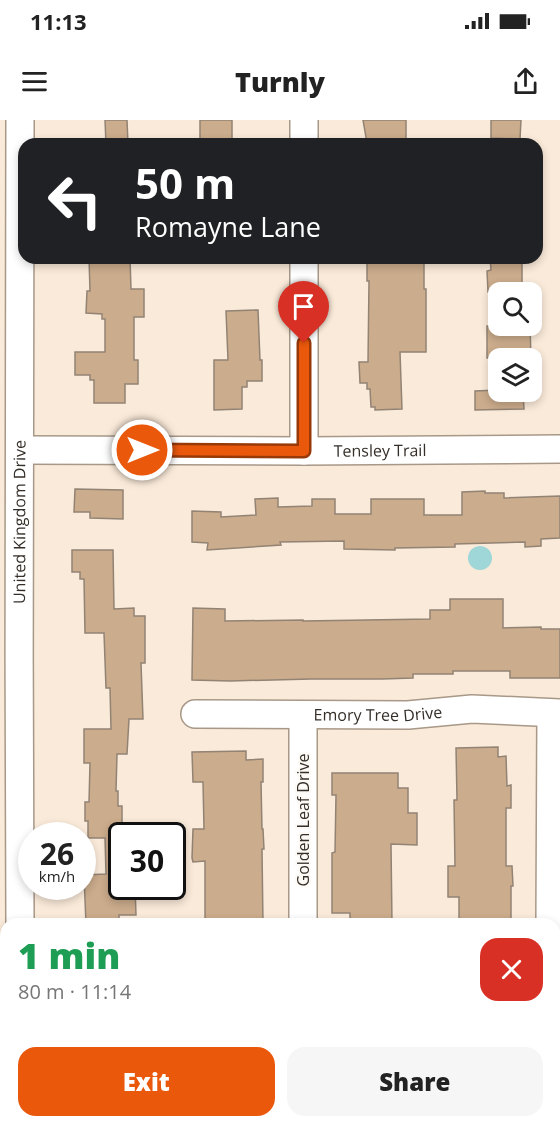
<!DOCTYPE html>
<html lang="en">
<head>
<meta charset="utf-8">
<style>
  body { margin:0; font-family:"Open Sans",sans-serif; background:#f6f6f6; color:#222; height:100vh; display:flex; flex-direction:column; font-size:22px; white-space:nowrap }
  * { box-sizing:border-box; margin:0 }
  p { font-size:20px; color:#767676 }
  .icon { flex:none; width:33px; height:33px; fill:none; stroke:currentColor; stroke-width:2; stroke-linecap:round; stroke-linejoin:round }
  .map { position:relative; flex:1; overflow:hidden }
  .sheet { position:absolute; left:0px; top:798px; width:561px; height:210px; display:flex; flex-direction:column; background:#fff; border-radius:18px 18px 0 0; box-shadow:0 3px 9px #0003 }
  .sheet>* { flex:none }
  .banner { position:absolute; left:18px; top:18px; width:525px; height:126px; border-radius:18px; box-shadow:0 3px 9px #0003; background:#202124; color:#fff; overflow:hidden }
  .fabs { position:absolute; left:488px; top:162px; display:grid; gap:12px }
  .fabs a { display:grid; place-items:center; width:54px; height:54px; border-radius:12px; background:#fff; box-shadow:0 3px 9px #0003; font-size:30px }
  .speed { position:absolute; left:18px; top:702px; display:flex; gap:12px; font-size:30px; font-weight:700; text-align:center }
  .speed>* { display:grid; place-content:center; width:78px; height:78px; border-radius:50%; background:#fff; box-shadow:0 3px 9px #0003; line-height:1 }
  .speed small { font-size:15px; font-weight:400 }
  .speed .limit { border:3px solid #111; border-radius:9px; background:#fff; color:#111 }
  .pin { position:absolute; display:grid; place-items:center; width:51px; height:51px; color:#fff; margin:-62px -26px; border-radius:50% 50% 50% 0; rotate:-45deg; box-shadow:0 0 6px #0007 }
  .pin .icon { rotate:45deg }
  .me { position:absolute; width:66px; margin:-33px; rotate:90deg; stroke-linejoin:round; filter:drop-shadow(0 0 4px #0008) }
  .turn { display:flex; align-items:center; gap:21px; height:126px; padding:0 18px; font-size:27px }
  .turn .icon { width:78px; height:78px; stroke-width:2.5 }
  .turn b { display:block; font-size:42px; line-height:51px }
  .round { display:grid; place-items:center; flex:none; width:63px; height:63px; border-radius:18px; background:#f6f6f6 }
  .head { display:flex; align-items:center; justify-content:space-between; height:102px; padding:0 18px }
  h1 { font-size:36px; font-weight:800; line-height:45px; color:#1e9e55 }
  .cta { display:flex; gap:12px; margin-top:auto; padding:12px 18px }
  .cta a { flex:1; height:69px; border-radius:18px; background:#ea580c; color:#fff; font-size:24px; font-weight:800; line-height:69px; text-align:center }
  .cta a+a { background:#f6f6f6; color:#222 }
  .status { display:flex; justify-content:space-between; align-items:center; height:42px; padding:0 30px; background:#fff; direction:ltr }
  .status svg { height:16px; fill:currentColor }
  header { display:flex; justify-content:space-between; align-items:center; height:78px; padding:0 18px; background:#fff; font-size:27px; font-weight:800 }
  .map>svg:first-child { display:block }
  .water { fill:#9fd6d8 }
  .building { fill:#cbac8c; stroke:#928374; stroke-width:1.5 }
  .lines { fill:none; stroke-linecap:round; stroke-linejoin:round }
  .minor-casing { stroke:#a79888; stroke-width:30 }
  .minor { stroke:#fff; stroke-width:27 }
  .route-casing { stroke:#983908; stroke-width:15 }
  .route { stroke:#ea580c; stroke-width:10 }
  .labels { text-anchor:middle; stroke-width:4.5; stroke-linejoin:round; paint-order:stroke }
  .street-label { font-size:16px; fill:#352e28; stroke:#fdfaf6 }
</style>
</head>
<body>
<div class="status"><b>11:13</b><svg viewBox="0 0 49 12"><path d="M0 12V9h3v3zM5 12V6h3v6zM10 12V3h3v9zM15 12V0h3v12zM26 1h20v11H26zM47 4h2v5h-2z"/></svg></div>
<header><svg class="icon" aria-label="menu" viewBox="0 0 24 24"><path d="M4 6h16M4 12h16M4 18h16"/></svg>Turnly<svg class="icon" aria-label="share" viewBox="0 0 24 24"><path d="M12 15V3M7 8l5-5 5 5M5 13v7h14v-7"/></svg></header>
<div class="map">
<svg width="560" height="1008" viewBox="0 0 560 1008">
  <rect width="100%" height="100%" fill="#faead9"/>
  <circle class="water" cx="480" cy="438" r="12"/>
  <g class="building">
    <path d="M105 0H127L128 24H106Z"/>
    <rect x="200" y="0" width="32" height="23"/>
    <path d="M363 0H406V24H370V22L367 23Z"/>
    <path d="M491 0H521L520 19 491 18Z"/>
    <path d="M89 138H130L131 169H144V197H134V240H138V264H125V283H94V260H90V255H75V232H105V199H102V194L86 193 87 171H90Z"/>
    <path d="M490 138H522V172H488L487 151 491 150Z"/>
    <path d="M367 139H424V169H426V232H400L402 289 375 290V287H371L370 269H367V263H360L359 242H368L369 161H367Z"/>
    <path d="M258 190 260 240H262V261H247V267H242V289L214 290V240H228L226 191Z"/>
    <path d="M487 206H530L531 238H487Z"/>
    <path d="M498 270V272H523L524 289 475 290V271Z"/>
    <path d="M75 369 123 370V399L90 398V392H74Z"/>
    <path d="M485 371V373H504V378L560 376V418L541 419V426L525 427V422L455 424V427L395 428V430L344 429V421L280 422 281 425 207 430 208 423 192 422V391L221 392V397L256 395 255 379 278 378V387L312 386V379H335V394H371V379H424V395H462V372Z"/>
    <path d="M72 430H113L114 489 134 488V496H145V543H141L143 599H129L127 634H117L116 671H118V686H122V766H135L136 795H119V804H86L84 755 106 754 105 718H88V701H85V682H89L90 643H84V609H111L110 568H106L104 513H85L84 459H80V452H72Z"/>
    <path d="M450 479H503V508L541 507V509H560V558H510V551H453V554H413V558L382 559H311L230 561 192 560 193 488 225 489V501L303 500V501L430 499V490H450Z"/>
    <path d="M498 627V637L506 636 507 666 511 665V688H506V746H512L513 766H511V804H459V777H448V746H455L454 680H457L456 628Z"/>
    <path d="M246 631V640L263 639V662H261L262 709H263L264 729H262L263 804H205V741L193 742 192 738 193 709H204L203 662H193L192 632Z"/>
    <path d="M332 653H398V668H408V693H417V725L391 724 392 803 350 804V793H332V733L335 732 336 675H332Z"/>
  </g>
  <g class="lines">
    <defs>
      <g id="minor">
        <path d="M304 0V24"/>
        <path d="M304 138V331"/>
        <path id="s1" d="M20 330 304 331 560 329"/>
        <path id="s2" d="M195 594 408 595 472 589 560 593"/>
        <path id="s3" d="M20 804C18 536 20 268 20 0"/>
        <path d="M303 804V596"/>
        <path d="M550 804 551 593"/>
        <path d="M555 935 560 938"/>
        <path d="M21 1002V1008"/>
        <path d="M302 1008V1002"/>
      </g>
    </defs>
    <use href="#minor" class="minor-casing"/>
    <use href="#minor" class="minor"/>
  </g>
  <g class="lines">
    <defs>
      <path id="route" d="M142 330 304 331V223"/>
    </defs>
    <use href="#route" class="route-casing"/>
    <use href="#route" class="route"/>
  </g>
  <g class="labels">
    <g class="street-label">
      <text dy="6" stroke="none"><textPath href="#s1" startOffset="360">Tensley Trail</textPath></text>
      <text dy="6" stroke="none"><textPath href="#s3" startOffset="402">United Kingdom Drive</textPath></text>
      <text dy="6" stroke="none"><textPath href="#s2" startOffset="183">Emory Tree Drive</textPath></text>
      <text transform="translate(303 700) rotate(-90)" y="6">Golden Leaf Drive</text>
    </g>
  </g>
</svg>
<div class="fabs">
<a><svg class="icon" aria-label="search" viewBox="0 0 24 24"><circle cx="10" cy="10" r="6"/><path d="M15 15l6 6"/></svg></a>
<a><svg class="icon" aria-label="layers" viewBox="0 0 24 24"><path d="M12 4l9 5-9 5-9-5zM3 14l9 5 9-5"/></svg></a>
</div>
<div class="speed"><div>26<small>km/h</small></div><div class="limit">30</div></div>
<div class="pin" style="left:304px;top:223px;background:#d93025"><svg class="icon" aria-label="arrive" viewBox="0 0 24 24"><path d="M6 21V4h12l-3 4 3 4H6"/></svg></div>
<svg class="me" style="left:142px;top:330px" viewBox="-20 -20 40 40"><circle r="17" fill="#ea580c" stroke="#fff" stroke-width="3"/><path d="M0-11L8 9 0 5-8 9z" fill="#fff"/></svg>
<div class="banner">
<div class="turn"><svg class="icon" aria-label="left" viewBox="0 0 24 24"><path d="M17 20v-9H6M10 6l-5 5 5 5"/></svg><div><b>50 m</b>Romayne Lane</div></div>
</div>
<section class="sheet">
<div class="head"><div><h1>1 min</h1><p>80 m · 11:14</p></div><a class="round" style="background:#d93025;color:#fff"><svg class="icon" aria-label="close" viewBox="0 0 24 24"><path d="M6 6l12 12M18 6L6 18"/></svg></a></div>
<div class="cta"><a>Exit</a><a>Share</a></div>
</section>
</div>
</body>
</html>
